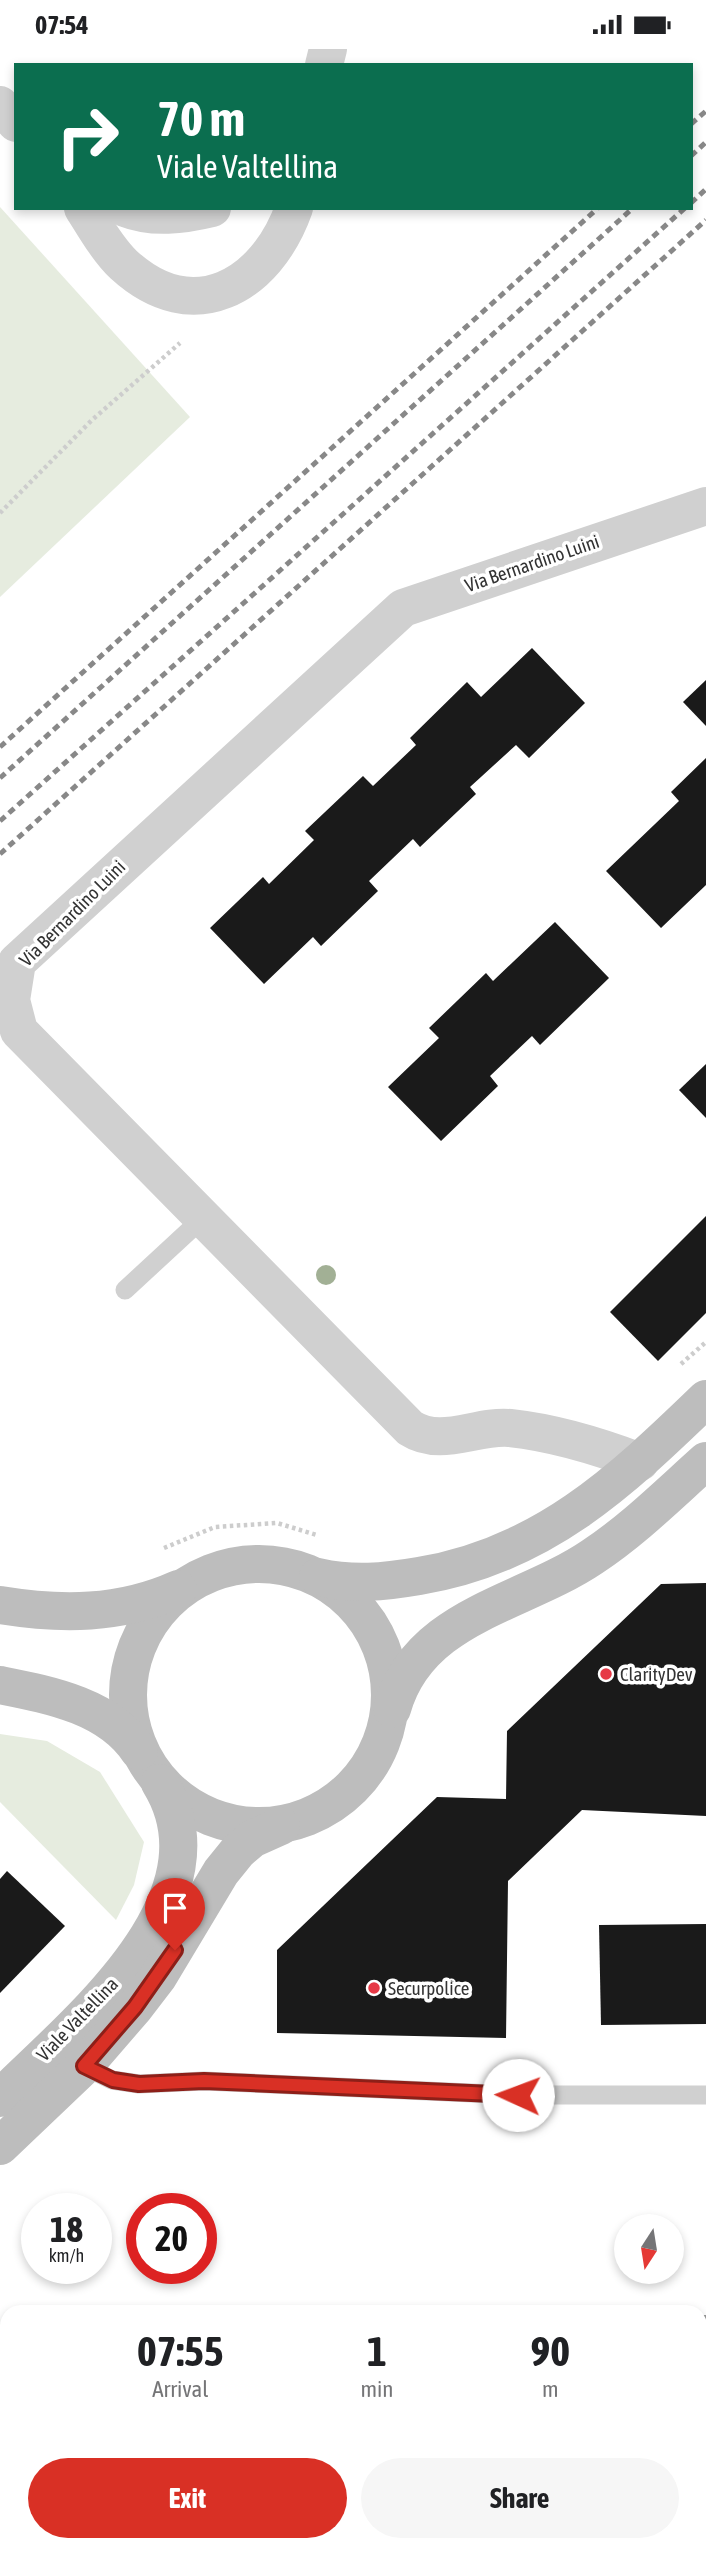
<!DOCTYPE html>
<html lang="en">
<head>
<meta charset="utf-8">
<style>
  body { margin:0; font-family:"Asap Condensed",sans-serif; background:#f6f6f6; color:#202124; height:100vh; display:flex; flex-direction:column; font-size:26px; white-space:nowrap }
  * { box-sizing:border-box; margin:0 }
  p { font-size:23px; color:#757577 }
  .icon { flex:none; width:38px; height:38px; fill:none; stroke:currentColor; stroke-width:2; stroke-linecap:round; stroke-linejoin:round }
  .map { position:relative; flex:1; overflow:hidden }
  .details { position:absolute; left:0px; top:2256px; width:707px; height:247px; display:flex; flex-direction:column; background:#fff; border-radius:21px 21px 0 0; box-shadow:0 4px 10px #0003 }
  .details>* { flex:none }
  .guide { position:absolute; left:14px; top:14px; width:679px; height:147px; border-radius:0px; box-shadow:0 4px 10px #0003; background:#0b6e4f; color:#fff; overflow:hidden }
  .needle { width:46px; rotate:192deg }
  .buttons { position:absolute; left:614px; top:2165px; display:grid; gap:14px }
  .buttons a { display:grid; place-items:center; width:70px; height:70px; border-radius:50%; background:#fff; box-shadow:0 4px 10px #0003; font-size:35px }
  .speed { position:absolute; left:21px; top:2144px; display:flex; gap:14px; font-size:35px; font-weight:700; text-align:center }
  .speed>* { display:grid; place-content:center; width:91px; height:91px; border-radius:50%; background:#fff; box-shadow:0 4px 10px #0003; line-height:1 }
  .speed small { font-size:18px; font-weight:400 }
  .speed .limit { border:10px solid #d22; background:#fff; color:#111 }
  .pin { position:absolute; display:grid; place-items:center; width:60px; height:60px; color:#fff; margin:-72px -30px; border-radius:50% 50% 50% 0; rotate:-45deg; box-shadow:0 0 7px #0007 }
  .pin .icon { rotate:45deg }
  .me { position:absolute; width:77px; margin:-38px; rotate:272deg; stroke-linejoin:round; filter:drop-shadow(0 0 5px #0008) }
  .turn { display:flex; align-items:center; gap:24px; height:147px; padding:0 28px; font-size:32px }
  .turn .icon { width:91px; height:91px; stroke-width:2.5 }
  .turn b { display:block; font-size:49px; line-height:60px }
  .eta { display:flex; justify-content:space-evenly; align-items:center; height:119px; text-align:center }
  .eta b { font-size:42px; font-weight:700; line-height:49px }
  .action { display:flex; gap:14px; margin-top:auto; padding:14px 28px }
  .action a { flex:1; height:80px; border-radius:42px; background:#d93025; color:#fff; font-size:28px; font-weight:700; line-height:80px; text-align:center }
  .action a+a { background:#f6f6f6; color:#202124 }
  .status { display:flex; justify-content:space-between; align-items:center; height:49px; padding:0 35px; background:#fff; direction:ltr }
  .status svg { height:19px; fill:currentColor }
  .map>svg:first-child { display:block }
  .green { fill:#e6ecdf }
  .building { fill:#1a1a1a }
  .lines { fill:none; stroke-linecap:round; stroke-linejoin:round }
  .path { stroke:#cdcdcd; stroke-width:4.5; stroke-dasharray:3.5 3.5; stroke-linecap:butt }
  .lane { stroke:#d0d0d0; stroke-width:19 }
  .street { stroke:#d0d0d0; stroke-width:38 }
  .secondary { stroke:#bdbdbd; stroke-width:38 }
  .highway { stroke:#9a9a9a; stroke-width:38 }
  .rail { stroke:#888; stroke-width:5; stroke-dasharray:7 5; stroke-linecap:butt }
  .tree { fill:#a2b095 }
  .route-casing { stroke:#8d1f18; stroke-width:18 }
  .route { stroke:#d93025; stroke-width:12 }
  .poi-dot { fill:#e63946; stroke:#fff; stroke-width:2.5 }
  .labels { text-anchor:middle; stroke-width:7; stroke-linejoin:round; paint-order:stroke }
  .street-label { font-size:19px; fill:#333; stroke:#fff }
  .poi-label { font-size:19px; fill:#333; stroke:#fff; text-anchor:start }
</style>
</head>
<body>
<div class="status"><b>07:54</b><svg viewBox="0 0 49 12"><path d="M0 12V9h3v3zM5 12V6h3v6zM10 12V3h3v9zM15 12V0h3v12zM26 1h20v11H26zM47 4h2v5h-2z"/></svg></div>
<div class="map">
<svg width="706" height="2502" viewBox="0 0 706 2502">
  <rect width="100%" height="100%" fill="#fff"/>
  <g class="green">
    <path d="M0 158 190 368 0 548Z"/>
    <path d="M0 1685 47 1692 100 1723 144 1793 134 1836 116 1871 0 1753Z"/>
  </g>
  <g class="building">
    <path d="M532 599 585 654 529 709 516 696 470 738 476 745 420 798 413 790 369 832 378 842 321 897 313 888 264 935 210 879 263 828 269 835 314 791 305 782 363 727 373 737 416 696 410 689 467 633 481 648Z"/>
    <path d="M706 631V677L683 653Z"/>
    <path d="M706 709V836L661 879 606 822 679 752 671 743Z"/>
    <path d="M555 873 609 929 540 996 532 987 490 1027 498 1037 441 1092 388 1038 439 989 429 979 486 924 493 932Z"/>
    <path d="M706 1015V1069L679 1041Z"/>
    <path d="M706 1167V1264L658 1312 610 1263Z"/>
    <path d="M706 1534V1767L582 1761 508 1832 506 1989 277 1984V1901L437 1748 506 1750 507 1682 661 1535Z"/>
    <path d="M7 1822 65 1877 0 1944V1830Z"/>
    <path d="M706 1875V1975L601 1976 599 1876Z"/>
  </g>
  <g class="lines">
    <g class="path">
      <path d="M0 464 92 371 180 294"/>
      <path d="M681 1315 706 1293"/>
      <path d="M164 1499 215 1478 277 1474 317 1486"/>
    </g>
    <g class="lane">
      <path d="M125 1241 204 1168"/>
      <path d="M84 2017 112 2031 139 2035 204 2032 518 2046H706"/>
    </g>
    <g class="street">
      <path d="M324 16 328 0"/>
      <path d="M0 56 16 74"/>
      <path d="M83 159C95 178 108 201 124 216 193 279 266 238 294 159"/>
      <path d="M125 159C153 170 183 166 212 159"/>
      <path d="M640 1413C598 1397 556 1384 510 1379 476 1376 441 1399 410 1379L19 982 11 951 17 913 403 559 706 457"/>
    </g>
    <g class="secondary">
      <circle cx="259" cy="1646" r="131"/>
      <path d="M318 1528C353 1536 384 1533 419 1527 542 1507 620 1433 706 1350"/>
      <path d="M0 1556C61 1566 120 1566 178 1540"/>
      <path d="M0 1636C50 1646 109 1657 139 1702"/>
      <path d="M392 1660C418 1566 521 1556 592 1508 633 1481 669 1445 706 1412"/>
      <path d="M0 2049C73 1976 232 1851 160 1734"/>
      <path d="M0 2097 84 2017 135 1958 158 1928 221 1823 238 1802 252 1790 281 1777"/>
    </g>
    <g class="highway">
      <path d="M700 2288 706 2285"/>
      <path d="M0 2415H7"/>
      <path d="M700 2415H706"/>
      <path d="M0 2501H706"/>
    </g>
    <g class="rail">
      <path d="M691 75 706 62"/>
      <path d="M691 107 706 93"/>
      <path d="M691 154 706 140"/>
      <path d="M0 698 598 159"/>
      <path d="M0 729 633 159"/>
      <path d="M0 772 685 159"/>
      <path d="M0 805 706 171"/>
    </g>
  </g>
  <circle class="tree" cx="326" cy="1226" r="10"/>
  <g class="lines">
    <defs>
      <path id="route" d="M175 1901 135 1958 84 2017 113 2031 139 2035 204 2032 518 2046"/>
    </defs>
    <use href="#route" class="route-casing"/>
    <use href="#route" class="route"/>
  </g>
  <g class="poi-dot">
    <circle cx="606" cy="1625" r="7"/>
    <circle cx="374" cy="1939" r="7"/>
  </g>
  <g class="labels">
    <g class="street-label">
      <text transform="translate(532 514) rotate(-19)" y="7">Via Bernardino Luini</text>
      <text transform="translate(72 864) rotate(-45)" y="7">Via Bernardino Luini</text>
      <text transform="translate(77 1970) rotate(-46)" y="7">Viale Valtellina</text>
    </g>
    <g class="poi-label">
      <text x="620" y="1632">ClarityDev</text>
      <text x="388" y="1946">Securpolice</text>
    </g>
  </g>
</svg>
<div class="buttons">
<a><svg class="needle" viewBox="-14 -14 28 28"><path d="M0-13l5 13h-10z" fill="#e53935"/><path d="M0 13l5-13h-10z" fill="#757577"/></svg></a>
</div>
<div class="speed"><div>18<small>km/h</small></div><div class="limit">20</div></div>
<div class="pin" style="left:175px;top:1901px;background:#d93025"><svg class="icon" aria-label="arrive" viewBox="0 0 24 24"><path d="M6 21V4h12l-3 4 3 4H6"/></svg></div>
<svg class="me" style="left:518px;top:2046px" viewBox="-20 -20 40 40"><circle r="19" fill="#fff"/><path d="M0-13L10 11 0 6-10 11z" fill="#d93025"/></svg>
<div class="guide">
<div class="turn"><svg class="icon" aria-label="right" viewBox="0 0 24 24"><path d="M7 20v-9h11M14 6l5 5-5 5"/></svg><div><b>70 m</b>Viale Valtellina</div></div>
</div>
<section class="details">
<div class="eta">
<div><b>07:55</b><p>Arrival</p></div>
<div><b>1</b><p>min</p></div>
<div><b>90</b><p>m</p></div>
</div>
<div class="action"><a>Exit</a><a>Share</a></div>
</section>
</div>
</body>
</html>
